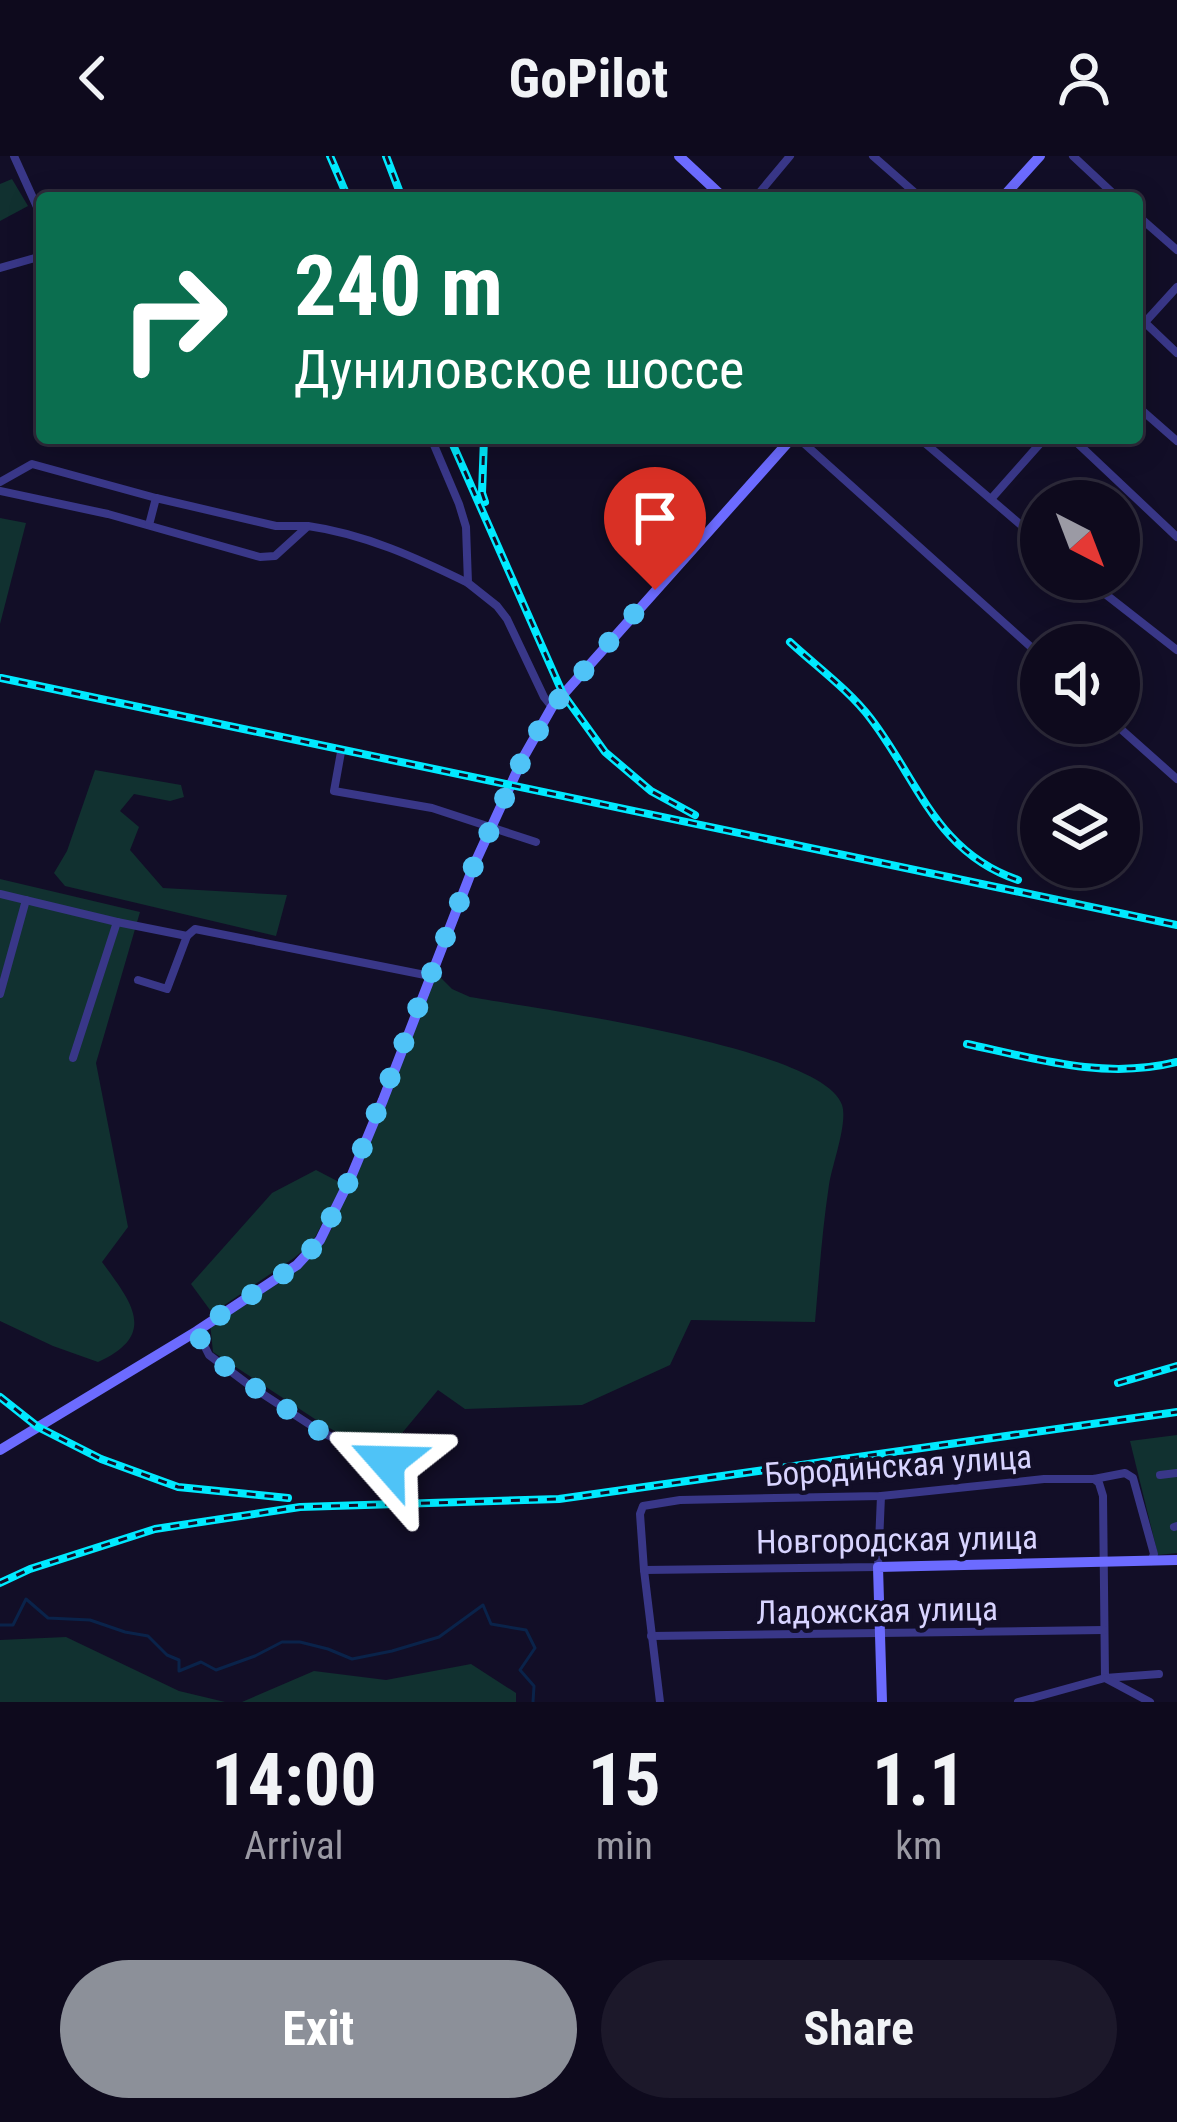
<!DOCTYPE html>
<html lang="en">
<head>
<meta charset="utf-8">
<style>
  body { margin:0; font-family:"Roboto Condensed",sans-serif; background:#1c182a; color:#f1f3f6; height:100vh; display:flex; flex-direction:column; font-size:45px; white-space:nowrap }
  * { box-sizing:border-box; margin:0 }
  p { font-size:39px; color:#9b9aa4 }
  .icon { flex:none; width:66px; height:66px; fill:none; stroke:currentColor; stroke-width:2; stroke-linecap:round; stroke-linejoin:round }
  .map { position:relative; height:1546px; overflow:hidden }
  .side { display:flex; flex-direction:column; background:#0e0a1d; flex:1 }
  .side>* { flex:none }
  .guide { position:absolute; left:36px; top:36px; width:1107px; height:252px; border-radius:12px; box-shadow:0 6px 30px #0003,0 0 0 3px #2e2b3b; background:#0b6e4f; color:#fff; overflow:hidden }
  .needle { width:78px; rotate:138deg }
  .tools { position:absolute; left:1020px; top:324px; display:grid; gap:24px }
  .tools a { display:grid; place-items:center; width:120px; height:120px; border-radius:50%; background:#0e0a1d; box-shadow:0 6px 30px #0003,0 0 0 3px #2e2b3b; font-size:60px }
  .pin { position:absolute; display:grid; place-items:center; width:102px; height:102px; color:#fff; margin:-123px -51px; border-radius:50% 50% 50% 0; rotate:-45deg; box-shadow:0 0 12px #0007 }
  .pin .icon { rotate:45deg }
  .me { position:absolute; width:132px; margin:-66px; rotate:295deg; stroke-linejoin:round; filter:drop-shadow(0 0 9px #0008) }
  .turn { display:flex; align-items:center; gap:42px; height:252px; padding:0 60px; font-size:54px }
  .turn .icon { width:156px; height:156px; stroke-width:2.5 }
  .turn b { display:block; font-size:84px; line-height:102px }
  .eta { display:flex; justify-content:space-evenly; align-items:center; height:204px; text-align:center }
  .eta b { font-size:72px; font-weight:700; line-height:84px }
  .button { display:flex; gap:24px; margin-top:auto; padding:24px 60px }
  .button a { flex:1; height:138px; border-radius:72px; background:#8c9099; color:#fff; font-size:48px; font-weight:700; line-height:138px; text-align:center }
  .button a+a { background:#1c182a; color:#f1f3f6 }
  header { display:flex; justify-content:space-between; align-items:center; height:156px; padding:0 60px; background:#0e0a1d; font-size:54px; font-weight:700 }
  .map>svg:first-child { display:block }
  .green { fill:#113130 }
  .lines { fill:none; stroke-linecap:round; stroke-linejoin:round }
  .stream { stroke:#0a234a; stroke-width:3 }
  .street { stroke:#393788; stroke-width:8 }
  .secondary { stroke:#6c6bff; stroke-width:10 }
  .rail-casing { stroke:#00eaff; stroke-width:8 }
  .rail { stroke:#120e27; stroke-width:3; stroke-dasharray:9; stroke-linecap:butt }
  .route { stroke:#4fc3f7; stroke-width:21; stroke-dasharray:0 37.8 }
  .labels { text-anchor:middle; stroke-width:9; stroke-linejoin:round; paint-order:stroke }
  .street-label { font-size:33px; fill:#d8d4ff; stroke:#120e27 }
</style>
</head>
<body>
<header><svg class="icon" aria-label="back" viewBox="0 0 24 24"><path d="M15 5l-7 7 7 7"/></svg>GoPilot<svg class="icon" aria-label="person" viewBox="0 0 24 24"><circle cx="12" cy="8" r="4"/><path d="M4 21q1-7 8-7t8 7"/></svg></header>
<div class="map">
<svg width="1177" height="1546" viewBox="0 0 1177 1546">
  <rect width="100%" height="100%" fill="#120e27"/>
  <g class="green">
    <path d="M12 23 28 50 0 65V28Z"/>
    <path d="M0 362 26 367 0 468Z"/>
    <path d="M95 614 181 629 184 641 170 645 134 638 120 655 139 671 130 694 163 732 287 739 276 780 65 730 54 717 67 695Z"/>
    <path d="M0 723 140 756 96 907 128 1071 102 1106C131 1146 159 1178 98 1206L53 1190 0 1165Z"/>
    <path d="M435 816 452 833 470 841C533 852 824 891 842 949 848 967 832 1009 829 1029 822 1075 819 1121 815 1166L691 1164 670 1209 582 1249 465 1253 438 1234 382 1301 324 1269 213 1196 210 1167 314 1098 331 1074 396 920Z"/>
    <path d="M316 1014 343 1028 312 1087 294 1102 223 1150 210 1154 191 1128 272 1037Z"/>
    <path d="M1177 1279V1397L1158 1399 1130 1285Z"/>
    <path d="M66 1481 179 1535 225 1546H0V1484Z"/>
    <path d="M471 1508 516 1537V1546H242L314 1515 386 1524Z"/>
  </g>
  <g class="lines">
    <path class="stream" d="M0 1469H13L26 1443 48 1462 90 1464 125 1476 148 1480 167 1499 179 1504V1515L201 1506 216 1514 255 1500 282 1486H300L328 1493 352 1503 392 1495 439 1481 483 1449 491 1468 526 1474 535 1492 520 1514 534 1530 533 1546"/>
    <g class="street">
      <path d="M14 0 42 62"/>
      <path d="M873 0 921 42"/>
      <path d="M1073 0 1118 42"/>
      <path d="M243 42 275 37 288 42"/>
      <path d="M755 42 790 0"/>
      <path d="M1137 59 1177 94"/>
      <path d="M0 112 42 100"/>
      <path d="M1137 159 1177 197"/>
      <path d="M1137 175 1177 131"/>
      <path d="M1137 250 1177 285"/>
      <path d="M431 282 459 348 466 371 468 427 497 450 507 463 544 541 552 551"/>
      <path d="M798 282 1041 500"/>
      <path d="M919 282 1041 386"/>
      <path d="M1072 282 1177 381"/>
      <path d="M0 326 32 308 156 342"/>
      <path d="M0 335 108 358 260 401 275 400 308 370C365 378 417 402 468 427"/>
      <path d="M991 343 1045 282"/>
      <path d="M149 369 156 342 276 370H307"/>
      <path d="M1086 423 1177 494"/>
      <path d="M1114 567 1177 623"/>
      <path d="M341 596 334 635 432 652 536 686"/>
      <path d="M0 738 117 766"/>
      <path d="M138 824 167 833 187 780 195 773 430 820"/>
      <path d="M0 838 26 744"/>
      <path d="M73 902 117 766 187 780"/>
      <path d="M197 1175 209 1199 249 1229 321 1276 387 1306"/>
      <path d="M1160 1319 1177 1317"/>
      <path d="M1094 1323 1099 1327 1103 1340 1105 1522 1159 1518"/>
      <path d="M1174 1371 1177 1370"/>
      <path d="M644 1414 878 1411 881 1340"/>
      <path d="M651 1480 1104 1474"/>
      <path d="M660 1546 644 1414 640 1358 643 1350 680 1344 881 1340 1044 1323H1094L1125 1317 1133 1322 1154 1398 1151 1405"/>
      <path d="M1018 1546 1105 1522 1150 1546"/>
    </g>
    <g class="secondary">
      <path d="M679 0 724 42"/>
      <path d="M1002 42 1040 0"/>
      <path d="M0 1294 197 1175 297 1109 320 1084 351 1021 383 944 474 709 523 602 552 551 792 282"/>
      <path d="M882 1546 878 1411 1177 1404"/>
    </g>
    <defs>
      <g id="rail">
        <path d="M330 0 348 42"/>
        <path d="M386 0 402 42"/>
        <path d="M450 282 563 538 605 596 651 635 695 659"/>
        <path d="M484 282 482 337 485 346"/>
        <path d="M790 486C817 511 849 534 871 563 919 626 936 696 1018 724"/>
        <path d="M1 522 1177 769"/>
        <path d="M967 888C1036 903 1106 924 1177 906"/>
        <path d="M1118 1227 1177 1210"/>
        <path d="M0 1241 38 1271 101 1303 178 1331 288 1342"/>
        <path d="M0 1427 30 1413 155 1373 300 1351 559 1343 1177 1256"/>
      </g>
    </defs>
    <use href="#rail" class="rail-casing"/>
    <use href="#rail" class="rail"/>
  </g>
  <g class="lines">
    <path class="route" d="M387 1306 321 1276 249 1228 209 1199 196 1175 297 1109 320 1084 351 1021 474 709 523 602 552 551 655 434"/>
  </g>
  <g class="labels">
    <g class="street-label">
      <text transform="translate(898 1309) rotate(-4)" y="12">Бородинская улица</text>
      <text transform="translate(897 1383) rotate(-1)" y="12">Новгородская улица</text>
      <text transform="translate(877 1454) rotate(-1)" y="12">Ладожская улица</text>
    </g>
  </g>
</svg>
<div class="tools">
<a><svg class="needle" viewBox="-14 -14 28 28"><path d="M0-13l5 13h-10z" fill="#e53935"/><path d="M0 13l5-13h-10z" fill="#9b9aa4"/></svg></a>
<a><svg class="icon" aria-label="sound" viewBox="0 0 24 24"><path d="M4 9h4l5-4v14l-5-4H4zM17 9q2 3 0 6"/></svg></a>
<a><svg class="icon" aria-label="layers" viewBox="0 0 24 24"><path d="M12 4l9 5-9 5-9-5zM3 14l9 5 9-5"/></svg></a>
</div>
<div class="pin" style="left:655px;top:434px;background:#d93025"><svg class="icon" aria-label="arrive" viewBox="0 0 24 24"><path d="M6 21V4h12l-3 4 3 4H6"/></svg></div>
<svg class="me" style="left:387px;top:1306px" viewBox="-20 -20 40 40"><path d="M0-17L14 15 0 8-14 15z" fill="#4fc3f7" stroke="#fff" stroke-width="4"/></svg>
<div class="guide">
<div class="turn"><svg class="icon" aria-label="right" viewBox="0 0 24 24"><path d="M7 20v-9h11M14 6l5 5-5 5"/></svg><div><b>240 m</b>Дуниловское шоссе</div></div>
</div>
</div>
<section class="side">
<div class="eta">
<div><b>14:00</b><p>Arrival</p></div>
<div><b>15</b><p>min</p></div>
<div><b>1.1</b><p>km</p></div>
</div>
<div class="button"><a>Exit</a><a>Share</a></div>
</section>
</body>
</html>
